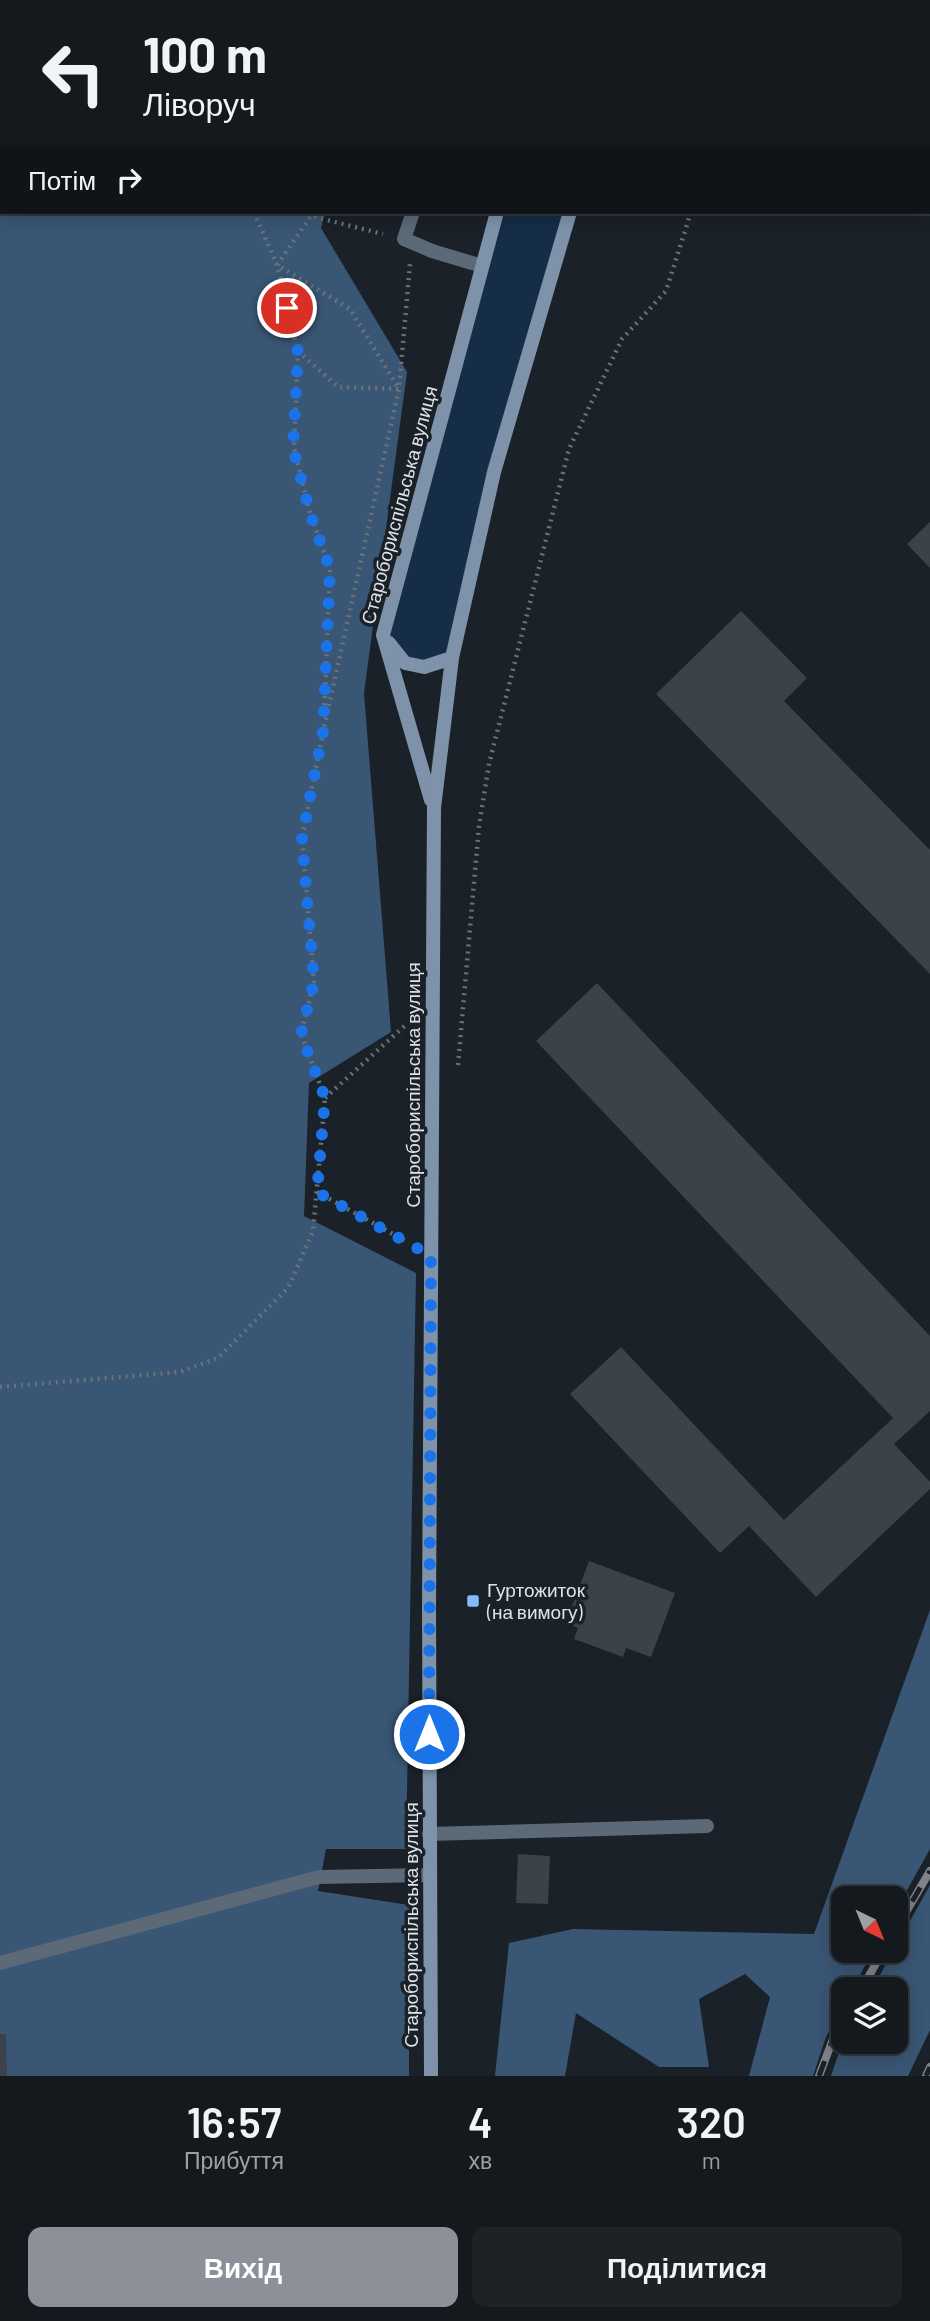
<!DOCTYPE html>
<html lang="uk">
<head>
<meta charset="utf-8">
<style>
  body { margin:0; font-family:Barlow,sans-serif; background:#1d2227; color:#f1f3f6; height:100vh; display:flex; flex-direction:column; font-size:26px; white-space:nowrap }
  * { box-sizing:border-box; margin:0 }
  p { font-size:23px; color:#9da0a4 }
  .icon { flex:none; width:38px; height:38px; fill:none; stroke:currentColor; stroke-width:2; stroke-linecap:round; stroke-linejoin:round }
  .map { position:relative; height:2076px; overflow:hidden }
  .sheet { display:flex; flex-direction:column; background:#14191e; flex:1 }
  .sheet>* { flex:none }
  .top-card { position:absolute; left:0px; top:0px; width:931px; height:214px; box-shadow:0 4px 18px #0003,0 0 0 2px #33383c; background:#14191e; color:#f1f3f6; overflow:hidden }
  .needle { width:46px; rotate:137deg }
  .fabs { position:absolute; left:831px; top:1886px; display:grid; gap:14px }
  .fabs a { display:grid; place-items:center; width:77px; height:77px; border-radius:14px; background:#14191e; box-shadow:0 4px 18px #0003,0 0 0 2px #33383c; font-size:35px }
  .pin { position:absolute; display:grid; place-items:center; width:60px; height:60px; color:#fff; margin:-30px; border:4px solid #fff; border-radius:50%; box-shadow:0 2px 7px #0007 }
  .me { position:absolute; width:77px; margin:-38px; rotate:0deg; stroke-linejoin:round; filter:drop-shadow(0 0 5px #0008) }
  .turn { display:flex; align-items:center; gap:24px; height:147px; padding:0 28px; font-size:32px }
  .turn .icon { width:91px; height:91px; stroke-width:2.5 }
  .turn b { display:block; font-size:49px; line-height:60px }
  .then { display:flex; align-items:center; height:66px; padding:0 28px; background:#0003; gap:14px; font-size:26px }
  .eta { display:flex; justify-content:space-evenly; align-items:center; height:119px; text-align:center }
  .eta b { font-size:42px; font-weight:600; line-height:49px }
  .cta { display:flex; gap:14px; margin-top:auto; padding:14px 28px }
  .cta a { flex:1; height:80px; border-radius:14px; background:#8c9099; color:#fff; font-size:28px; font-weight:600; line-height:80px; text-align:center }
  .cta a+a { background:#1d2227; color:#f1f3f6 }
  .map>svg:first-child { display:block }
  .green { fill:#152d47 }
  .forest { fill:#3a5675 }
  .building { fill:#3b424a }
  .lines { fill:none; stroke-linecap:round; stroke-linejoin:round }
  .path { stroke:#6c7278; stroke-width:4.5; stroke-dasharray:2 5; stroke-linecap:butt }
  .lane { stroke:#5c6977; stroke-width:14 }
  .secondary { stroke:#7e93aa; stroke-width:14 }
  .rail-casing { stroke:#7e8389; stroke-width:8 }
  .rail { stroke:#1a2128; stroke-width:5; stroke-dasharray:16; stroke-linecap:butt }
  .route { stroke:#1a73e8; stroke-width:12; stroke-dasharray:0 21.6 }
  .poi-dot { fill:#83bcfb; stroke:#1a2128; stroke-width:2.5 }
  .labels { text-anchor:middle; stroke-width:7; stroke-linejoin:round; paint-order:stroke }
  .street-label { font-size:19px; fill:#dfe3e8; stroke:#1a2128 }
  .poi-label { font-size:19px; fill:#dfe3e8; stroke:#1a2128; text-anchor:start }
</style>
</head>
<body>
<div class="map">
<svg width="930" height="2076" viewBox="0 0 930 2076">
  <rect width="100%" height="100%" fill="#1a2128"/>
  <path class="green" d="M497 212H570L494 472 452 658 405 663 383 635Z"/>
  <g class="forest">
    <path d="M0 0H386V2H2V212H325L321 228 407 372 364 693 391 1032 309 1083 304 1216 416 1273 406 1849H326L318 1891 409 1905V2076H0Z"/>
    <path d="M930 1610V1849L896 1910V1899H844V1951H873L852 1990H844L843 2005 826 2037 813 2076H749L770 1997 745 1974 699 1999 709 2067H659L576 2013 565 2076H495L509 1943 573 1929 814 1934Z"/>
    <path d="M930 1885V2030L908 2076H831L843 2041 844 2042H896V1990H872L893 1951H896V1946Z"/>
  </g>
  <g class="building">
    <path d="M930 522V568L907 544Z"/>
    <path d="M741 611 807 678 784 701 930 850V974L656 694Z"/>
    <path d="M597 983 930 1336V1411L894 1444 930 1482V1489L816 1597 749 1526 720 1553 570 1394 621 1347 784 1520 893 1418 536 1041Z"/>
    <path d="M589 1561 675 1593 651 1657 626 1648 623 1657 574 1639 578 1628 566 1623Z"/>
    <path d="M518 1854 550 1856 548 1904 516 1903Z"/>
    <path d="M0 2034H6L7 2076H0Z"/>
  </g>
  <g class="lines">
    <g class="path">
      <path d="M16 0 18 2"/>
      <path d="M736 0V2"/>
      <path d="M0 2 1 0"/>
      <path d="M254 212 277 265 298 351 294 448 310 513 330 569 324 717"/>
      <path d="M298 351 338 387 399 389 350 309 277 265 311 216 383 234"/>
      <path d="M458 1065 479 826 489 764 569 449 622 339 666 291 691 212"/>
      <path d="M325 1098 411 1020"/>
      <path d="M317 1192 409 1243"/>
      <path d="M0 1387 180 1372 218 1358 288 1288 313 1231 325 1098 301 1034 314 982 302 838 323 732 399 389 410 264"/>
    </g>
    <g class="lane">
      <path d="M480 2 481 0"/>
      <path d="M413 212 404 239 432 251 482 266"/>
      <path d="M429 1834 707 1826"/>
      <path d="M0 1963 319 1877 429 1875"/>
    </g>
    <g class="secondary">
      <path d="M560 2 561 0"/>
      <path d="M636 2 637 0"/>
      <path d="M389 643 405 663 424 667 452 658"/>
      <path d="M431 800 383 635 497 212"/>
      <path d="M431 2076 429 1609 434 808 452 658 494 472 570 212"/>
    </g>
    <defs>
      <g id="rail">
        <path d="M896 1929 930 1871"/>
        <path d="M861 1990 883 1951"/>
        <path d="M819 2076 833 2039 844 2020"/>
        <path d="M926 2076 930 2067"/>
      </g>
    </defs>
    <use href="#rail" class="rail-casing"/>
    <use href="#rail" class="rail"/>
  </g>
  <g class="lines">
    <path class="route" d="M287 308 298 352 293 448 310 513 330 569 323 732 302 838 314 982 301 1034 325 1098 317 1192 431 1256 429 1734"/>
  </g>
  <rect class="poi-dot" x="466" y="1594" width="14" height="14" rx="3.5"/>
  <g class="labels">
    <g class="street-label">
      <text transform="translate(399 505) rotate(-75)" y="7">Старобориспільська вулиця</text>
      <text transform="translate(413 1085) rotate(-90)" y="7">Старобориспільська вулиця</text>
      <text transform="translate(411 1925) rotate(-90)" y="7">Старобориспільська вулиця</text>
    </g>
    <g class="poi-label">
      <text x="487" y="1597">Гуртожиток<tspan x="487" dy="22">(на вимогу)</tspan></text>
    </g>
  </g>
</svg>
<div class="fabs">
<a><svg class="needle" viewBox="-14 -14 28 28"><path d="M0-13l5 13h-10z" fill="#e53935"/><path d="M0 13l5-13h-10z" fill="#9da0a4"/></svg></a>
<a><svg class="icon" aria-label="layers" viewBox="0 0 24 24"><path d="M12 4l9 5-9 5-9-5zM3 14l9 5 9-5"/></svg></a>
</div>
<div class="pin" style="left:287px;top:308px;background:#d93025"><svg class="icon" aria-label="arrive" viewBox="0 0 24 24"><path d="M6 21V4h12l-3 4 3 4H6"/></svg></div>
<svg class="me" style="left:429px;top:1734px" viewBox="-20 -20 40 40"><circle r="17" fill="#1a73e8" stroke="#fff" stroke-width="3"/><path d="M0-11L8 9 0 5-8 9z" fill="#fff"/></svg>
<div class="top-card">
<div class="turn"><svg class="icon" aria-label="left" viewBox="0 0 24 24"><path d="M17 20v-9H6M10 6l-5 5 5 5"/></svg><div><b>100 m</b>Ліворуч</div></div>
<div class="then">Потім<svg class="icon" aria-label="right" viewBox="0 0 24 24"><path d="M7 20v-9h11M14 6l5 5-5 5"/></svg></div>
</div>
</div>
<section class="sheet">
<div class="eta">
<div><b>16:57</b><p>Прибуття</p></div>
<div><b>4</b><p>хв</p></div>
<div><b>320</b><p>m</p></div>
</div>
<div class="cta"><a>Вихід</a><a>Поділитися</a></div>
</section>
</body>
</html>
